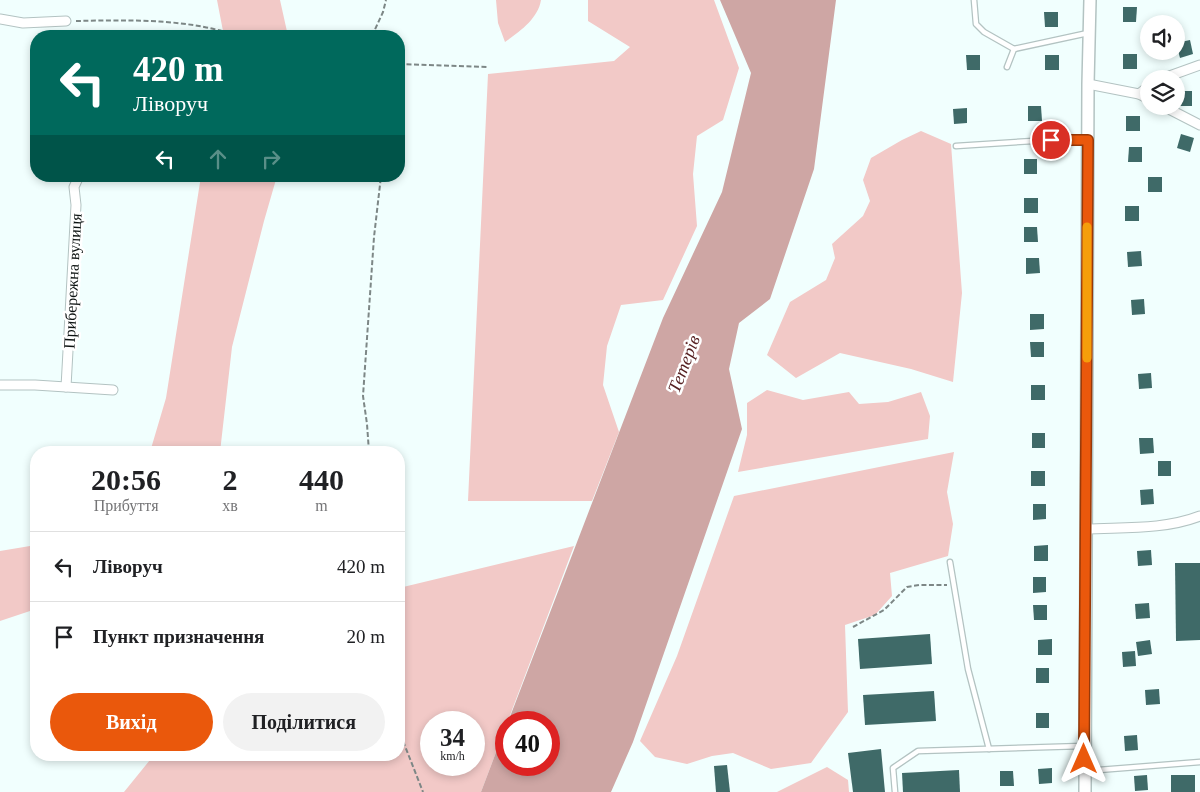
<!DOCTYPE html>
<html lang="uk">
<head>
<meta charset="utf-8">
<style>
  body { margin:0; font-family:"Times New Roman",serif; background:#f2f2f2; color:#202124; height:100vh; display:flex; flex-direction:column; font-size:19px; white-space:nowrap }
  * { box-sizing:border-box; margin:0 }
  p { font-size:16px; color:#757577 }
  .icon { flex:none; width:28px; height:28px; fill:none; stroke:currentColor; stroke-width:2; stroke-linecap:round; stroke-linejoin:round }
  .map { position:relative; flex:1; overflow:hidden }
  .details { position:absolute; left:30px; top:446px; width:375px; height:315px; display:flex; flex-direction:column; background:#fff; border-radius:20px; box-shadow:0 2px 8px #0003 }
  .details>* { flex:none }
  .hud { position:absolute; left:30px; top:30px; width:375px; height:152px; border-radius:20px; box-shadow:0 2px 8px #0003; background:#00695c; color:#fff; overflow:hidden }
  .fabs { position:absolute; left:1140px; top:15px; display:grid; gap:10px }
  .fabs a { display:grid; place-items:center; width:45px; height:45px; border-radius:50%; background:#fff; box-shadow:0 2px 8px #0003; font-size:25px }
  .speed { position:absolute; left:420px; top:711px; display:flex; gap:10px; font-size:25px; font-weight:700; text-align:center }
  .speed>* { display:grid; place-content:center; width:65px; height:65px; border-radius:50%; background:#fff; box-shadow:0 2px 8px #0003; line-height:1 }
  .speed small { font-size:12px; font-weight:400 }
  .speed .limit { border:8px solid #d22; background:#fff; color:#111 }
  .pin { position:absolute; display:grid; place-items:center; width:42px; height:42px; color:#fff; margin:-21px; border:2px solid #fff; border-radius:50%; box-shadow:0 1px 5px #0007 }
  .me { position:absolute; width:55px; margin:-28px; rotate:0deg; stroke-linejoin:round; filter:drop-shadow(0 0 4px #0008) }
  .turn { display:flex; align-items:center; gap:18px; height:105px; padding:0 20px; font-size:22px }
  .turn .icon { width:65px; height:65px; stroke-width:2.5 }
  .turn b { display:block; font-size:35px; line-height:42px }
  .lanes { display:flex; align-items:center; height:48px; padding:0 20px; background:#0003; justify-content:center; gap:25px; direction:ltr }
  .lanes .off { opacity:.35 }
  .eta { display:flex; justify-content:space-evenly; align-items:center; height:85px; text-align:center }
  .eta b { font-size:30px; font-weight:600; line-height:35px }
  .primary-button { display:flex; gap:10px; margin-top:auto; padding:10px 20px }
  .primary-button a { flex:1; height:58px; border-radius:30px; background:#ea580c; color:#fff; font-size:20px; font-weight:600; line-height:58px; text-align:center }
  .primary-button a+a { background:#f2f2f2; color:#202124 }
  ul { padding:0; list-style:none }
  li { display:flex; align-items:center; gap:15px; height:70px; padding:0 20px; border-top:1px solid #e0e0e0 }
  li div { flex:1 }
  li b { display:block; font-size:19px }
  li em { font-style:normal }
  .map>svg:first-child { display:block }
  .green { fill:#f2c9c7; fill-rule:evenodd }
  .water { fill:#cea6a4 }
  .building { fill:#3f6a68 }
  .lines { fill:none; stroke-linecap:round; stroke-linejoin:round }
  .service-casing { stroke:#b3c3c2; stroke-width:7 }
  .minor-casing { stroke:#b3c3c2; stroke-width:11 }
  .tertiary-casing { stroke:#b3c3c2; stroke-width:14 }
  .path { stroke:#7d8786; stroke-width:2; stroke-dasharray:5 2.5; stroke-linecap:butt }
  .service { stroke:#fff; stroke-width:4.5 }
  .minor { stroke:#fff; stroke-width:9 }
  .tertiary { stroke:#fff; stroke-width:11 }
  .route-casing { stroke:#983908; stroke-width:12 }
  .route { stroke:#ea580c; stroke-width:9 }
  .slow { stroke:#f59e0b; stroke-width:9 }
  .labels { text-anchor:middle; stroke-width:5; stroke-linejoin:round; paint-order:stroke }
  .street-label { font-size:16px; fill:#0d1312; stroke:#fff }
  .water-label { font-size:18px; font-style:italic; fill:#572223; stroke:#fff }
</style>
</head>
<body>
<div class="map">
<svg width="1200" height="792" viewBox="0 0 1200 792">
  <rect width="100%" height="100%" fill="#f1fffe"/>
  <g class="green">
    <path d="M217 0H280L288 36H222L223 31Z"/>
    <path d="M496 0H541C538 19 519 32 505 42L498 23Z"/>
    <path d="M588 0H714L739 68 723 120 697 136 693 174 697 226 663 300 621 305 607 346 603 385 619 432 592 501H468L488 74 614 61 630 47 588 21Z"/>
    <path d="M921 131 951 144 962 293 953 382 911 369 840 353 796 378 767 355 790 302 826 280 835 258 832 244 863 216 870 201 863 180 871 158 902 140Z"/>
    <path d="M201 176H277L264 221 232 347 220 452H150L166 398Z"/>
    <path d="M767 390 803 400 849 392 859 404 888 402 921 392 930 416 928 439 738 472 747 435V403Z"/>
    <path d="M954 452 947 492 953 524 948 556 890 573 892 596 875 615 845 625 848 712 811 763 771 769 733 753 712 756 687 764 655 757 640 741 677 656 734 496Z"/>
    <path d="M36 545V609L0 621V551Z"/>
    <path d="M574 546 481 792H124L154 755H399V588ZM474 722V765H431V722Z"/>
    <path d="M827 767 848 780 849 792H777Z"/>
  </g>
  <path class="water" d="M720 0H836L814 169 770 299 739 323 729 369 742 429 633 742 611 792H481L506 726V765H549V722H508L663 318 722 192 751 73Z"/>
  <g class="building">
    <path d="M1123 7H1137L1136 22H1123Z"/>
    <path d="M1044 12H1058V27H1045Z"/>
    <path d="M1190 40 1193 54 1180 58 1176 43Z"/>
    <rect x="1123" y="54" width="14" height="15"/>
    <path d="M966 55H980V70H967Z"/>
    <rect x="1045" y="55" width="14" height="15"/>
    <rect x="1178" y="91" width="14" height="15"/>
    <path d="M1028 106H1041L1042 121H1028Z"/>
    <path d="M967 108V123L954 124 953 109Z"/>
    <rect x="1126" y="116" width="14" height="15"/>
    <path d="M1181 134 1194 138 1190 152 1177 148Z"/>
    <path d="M1129 147H1142V162H1128Z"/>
    <rect x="1024" y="159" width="13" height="15"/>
    <rect x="1148" y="177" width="14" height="15"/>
    <rect x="1024" y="198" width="14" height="15"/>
    <rect x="1125" y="206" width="14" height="15"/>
    <path d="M1024 227H1037L1038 242H1024Z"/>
    <path d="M1141 251 1142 266 1128 267 1127 252Z"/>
    <path d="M1026 258H1039L1040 273 1026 274Z"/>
    <path d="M1144 299 1145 314 1132 315 1131 300Z"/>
    <path d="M1030 314H1044V329L1030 330Z"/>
    <path d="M1030 342H1044V357H1031Z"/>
    <path d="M1151 373 1152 388 1139 389 1138 374Z"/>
    <rect x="1031" y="385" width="14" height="15"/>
    <rect x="1032" y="433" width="13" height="15"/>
    <path d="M1139 438H1153L1154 453 1140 454Z"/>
    <rect x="1158" y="461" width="13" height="15"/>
    <rect x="1031" y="471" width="14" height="15"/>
    <path d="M1153 489 1154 504 1141 505 1140 490Z"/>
    <path d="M1033 504H1046V519L1033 520Z"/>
    <path d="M1048 545V561H1034V546Z"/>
    <path d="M1151 550 1152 565 1138 566 1137 551Z"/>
    <path d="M1175 563H1200V640L1176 641Z"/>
    <path d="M1033 577H1046V592L1033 593Z"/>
    <path d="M1149 603 1150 618 1136 619 1135 604Z"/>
    <path d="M1033 605H1047V620H1034Z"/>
    <path d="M930 634 932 664 860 669 858 639Z"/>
    <path d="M1052 639V655H1038V640Z"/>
    <path d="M1150 640 1152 654 1138 656 1136 642Z"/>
    <path d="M1135 651 1136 666 1123 667 1122 652Z"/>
    <rect x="1036" y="668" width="13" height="15"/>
    <path d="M1159 689 1160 704 1146 705 1145 690Z"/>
    <path d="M934 691 936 721 865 725 863 695Z"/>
    <rect x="1036" y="713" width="13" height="15"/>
    <path d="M1137 735 1138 750 1125 751 1124 736Z"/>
    <path d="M881 749 885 792H853L848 753Z"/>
    <path d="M727 765 730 792H716L714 766Z"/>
    <path d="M1052 768V783L1039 784 1038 769Z"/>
    <path d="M959 770 960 792H903L902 773Z"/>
    <path d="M1000 771H1013L1014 786H1000Z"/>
    <path d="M1147 775 1148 790 1135 791 1134 776Z"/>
    <rect x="1171" y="775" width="24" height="17"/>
  </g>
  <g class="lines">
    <defs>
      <g id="service">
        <path d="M974 0 976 24 984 32 1014 49 1088 33"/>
        <path d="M1007 67 1014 49"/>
        <path d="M956 146 1033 141 1087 140"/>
        <path d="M950 562 968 669 989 749"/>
        <path d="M1086 771 1200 762"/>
        <path d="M895 792 893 768 918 751 1083 746"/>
      </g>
      <g id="minor">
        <path d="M0 19 23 23 66 21"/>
        <path d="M1161 79 1200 65"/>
        <path d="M1088 84 1139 94 1149 99"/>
        <path d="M1139 94 1149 86"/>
        <path d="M1163 106 1200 125"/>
        <path d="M0 385H35L113 390"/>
        <path d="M66 387 76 205 74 187 79 176"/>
        <path d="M1086 529C1123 527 1164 530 1200 516"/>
      </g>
      <path id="tertiary" d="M1085 792 1088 84 1090 0"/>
    </defs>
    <use href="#service" class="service-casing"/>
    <use href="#minor" class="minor-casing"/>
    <use href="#tertiary" class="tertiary-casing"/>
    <g class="path">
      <path d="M76 21C129 20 186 18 238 36"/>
      <path d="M372 36 383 12 386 0"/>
      <path d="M399 64 487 67"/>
      <path d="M369 452 367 424 363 396 374 237 381 176"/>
      <path d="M853 627 884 610 907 587 919 585H947"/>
      <path d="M399 689 401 704 403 741 423 792"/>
    </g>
    <use href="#service" class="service"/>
    <use href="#minor" class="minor"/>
    <use href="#tertiary" class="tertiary"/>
  </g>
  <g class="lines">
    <defs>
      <path id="route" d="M1051 140H1088L1084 759"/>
    </defs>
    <use href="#route" class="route-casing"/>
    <use href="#route" class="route"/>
    <path class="slow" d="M1087 358V227"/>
  </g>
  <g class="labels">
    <g class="street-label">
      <text transform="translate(72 281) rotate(-87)" y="6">Прибережна вулиця</text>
    </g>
    <g class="water-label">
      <text transform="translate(684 364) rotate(-69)" y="6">Тетерів</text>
    </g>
  </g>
</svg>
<div class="fabs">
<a><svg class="icon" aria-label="sound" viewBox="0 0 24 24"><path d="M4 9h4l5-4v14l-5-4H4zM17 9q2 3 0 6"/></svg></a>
<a><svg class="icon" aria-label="layers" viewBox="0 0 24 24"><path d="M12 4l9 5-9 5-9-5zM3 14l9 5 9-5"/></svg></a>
</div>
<div class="speed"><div>34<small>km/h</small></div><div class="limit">40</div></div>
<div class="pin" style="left:1051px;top:140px;background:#d93025"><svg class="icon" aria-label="arrive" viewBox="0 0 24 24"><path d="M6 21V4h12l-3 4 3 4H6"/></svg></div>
<svg class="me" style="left:1084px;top:759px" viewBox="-20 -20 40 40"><path d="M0-17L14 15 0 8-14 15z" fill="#ea580c" stroke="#fff" stroke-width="4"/></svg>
<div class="hud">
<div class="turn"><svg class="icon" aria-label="left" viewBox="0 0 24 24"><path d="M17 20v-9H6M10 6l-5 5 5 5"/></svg><div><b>420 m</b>Ліворуч</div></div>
<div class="lanes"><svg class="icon" aria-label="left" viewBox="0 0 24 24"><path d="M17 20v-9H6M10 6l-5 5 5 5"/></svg><svg class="icon off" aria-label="ahead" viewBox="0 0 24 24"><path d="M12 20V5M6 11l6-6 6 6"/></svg><svg class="icon off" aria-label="right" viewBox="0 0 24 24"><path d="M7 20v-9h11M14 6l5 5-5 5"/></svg></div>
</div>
<section class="details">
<div class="eta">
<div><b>20:56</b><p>Прибуття</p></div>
<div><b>2</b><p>хв</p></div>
<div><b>440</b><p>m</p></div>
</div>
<ul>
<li><svg class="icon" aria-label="left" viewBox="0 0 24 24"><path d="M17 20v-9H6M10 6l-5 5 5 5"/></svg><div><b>Ліворуч</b></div><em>420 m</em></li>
<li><svg class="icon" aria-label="arrive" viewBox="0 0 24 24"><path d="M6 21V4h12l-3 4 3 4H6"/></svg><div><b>Пункт призначення</b></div><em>20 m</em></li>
</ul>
<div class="primary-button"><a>Вихід</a><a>Поділитися</a></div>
</section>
</div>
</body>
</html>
